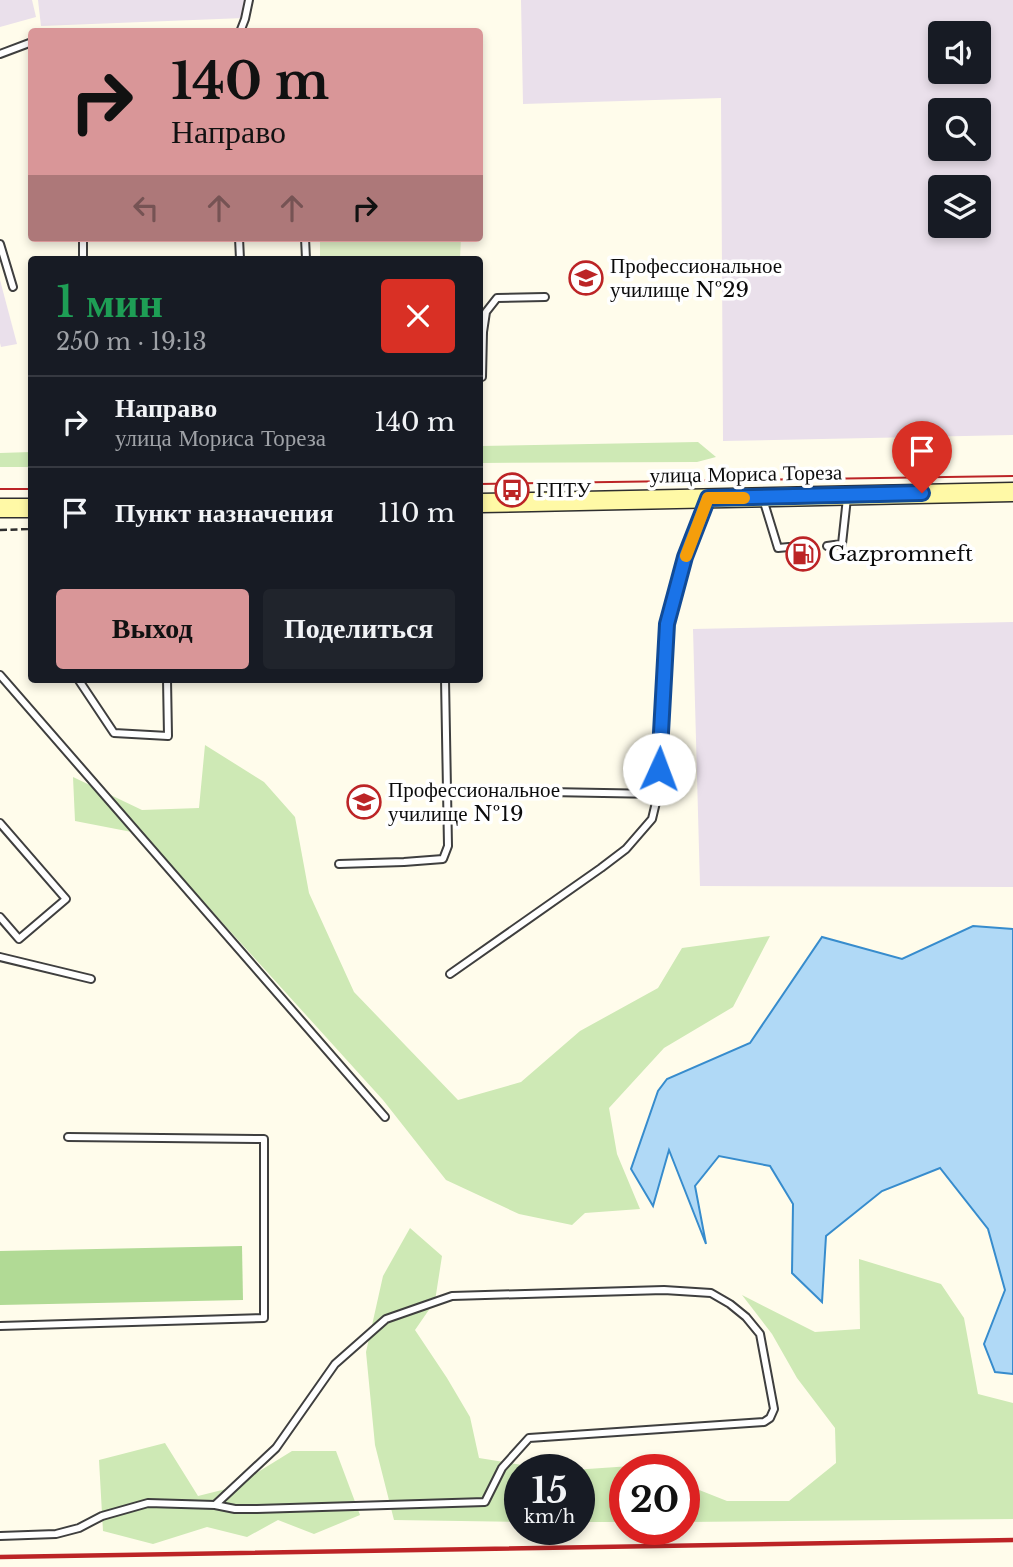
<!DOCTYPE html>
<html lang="ru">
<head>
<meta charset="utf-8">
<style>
  body { margin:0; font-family:"Libre Baskerville",serif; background:#20242c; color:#f1f3f6; height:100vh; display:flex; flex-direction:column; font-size:26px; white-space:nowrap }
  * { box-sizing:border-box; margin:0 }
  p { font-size:23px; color:#9ea1a6 }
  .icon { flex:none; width:38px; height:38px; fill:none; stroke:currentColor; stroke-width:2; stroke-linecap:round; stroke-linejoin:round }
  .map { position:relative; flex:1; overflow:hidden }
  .details { position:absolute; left:28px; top:256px; width:455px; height:427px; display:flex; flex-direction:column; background:#171b24; border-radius:7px; box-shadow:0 4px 10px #0003 }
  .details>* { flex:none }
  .hud { position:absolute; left:28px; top:28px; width:455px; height:214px; border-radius:7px; box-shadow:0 4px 10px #0003; background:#d99698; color:#111; overflow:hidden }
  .tools { position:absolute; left:928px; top:21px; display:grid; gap:14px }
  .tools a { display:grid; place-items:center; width:63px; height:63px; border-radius:7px; background:#171b24; box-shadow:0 4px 10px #0003; font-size:35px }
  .speed { position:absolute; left:504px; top:1454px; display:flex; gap:14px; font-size:35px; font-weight:700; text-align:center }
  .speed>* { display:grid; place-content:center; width:91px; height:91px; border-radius:50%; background:#171b24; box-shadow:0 4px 10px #0003; line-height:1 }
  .speed small { font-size:18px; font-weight:400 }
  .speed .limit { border:10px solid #d22; background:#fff; color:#111 }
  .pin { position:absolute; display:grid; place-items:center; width:60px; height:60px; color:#fff; margin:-72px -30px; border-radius:50% 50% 50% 0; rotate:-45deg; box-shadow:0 0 7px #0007 }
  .pin .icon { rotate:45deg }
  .me { position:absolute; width:77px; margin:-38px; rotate:2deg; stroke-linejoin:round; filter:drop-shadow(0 0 5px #0008) }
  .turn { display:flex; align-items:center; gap:24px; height:147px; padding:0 28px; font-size:32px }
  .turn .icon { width:91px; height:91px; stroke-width:2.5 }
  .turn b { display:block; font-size:49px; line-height:60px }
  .lanes { display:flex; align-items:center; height:66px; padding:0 28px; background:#0003; justify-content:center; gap:35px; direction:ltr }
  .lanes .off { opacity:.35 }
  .round { display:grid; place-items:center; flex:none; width:74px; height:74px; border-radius:7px; background:#20242c }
  .headline { display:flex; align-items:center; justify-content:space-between; height:119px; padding:0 28px }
  h1 { font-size:42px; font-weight:600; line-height:52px; color:#1e9e55 }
  .cta { display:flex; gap:14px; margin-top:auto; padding:14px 28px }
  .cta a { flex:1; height:80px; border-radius:7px; background:#d99698; color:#111; font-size:28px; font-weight:600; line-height:80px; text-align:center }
  .cta a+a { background:#20242c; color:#f1f3f6 }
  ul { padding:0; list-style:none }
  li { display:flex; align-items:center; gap:21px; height:91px; padding:0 28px; border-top:2px solid #363941 }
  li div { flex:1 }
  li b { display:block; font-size:26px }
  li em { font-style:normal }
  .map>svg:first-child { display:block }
  .industrial { fill:#eae0eb; fill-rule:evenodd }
  .green { fill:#cee9b5 }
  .forest { fill:#b1da95 }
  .pitch { fill:#e0f0c7 }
  .water { fill:#b0d9f6; stroke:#378ccd; stroke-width:2 }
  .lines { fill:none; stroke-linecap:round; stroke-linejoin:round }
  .lane-casing { stroke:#3f3f3f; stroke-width:10 }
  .secondary-casing { stroke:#2e2e2e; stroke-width:21 }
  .path { stroke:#2e2e2e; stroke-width:2.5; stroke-dasharray:7 3.5; stroke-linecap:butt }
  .lane { stroke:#fff; stroke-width:6 }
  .secondary { stroke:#fff9a6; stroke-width:18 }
  .tram { stroke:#bc2426; stroke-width:2 }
  .rail { stroke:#bc2426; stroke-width:4.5 }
  .route-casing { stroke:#114b97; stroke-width:18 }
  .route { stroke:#1a73e8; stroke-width:12 }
  .slow { stroke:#f59e0b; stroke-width:12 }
  .labels { text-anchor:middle; stroke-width:7; stroke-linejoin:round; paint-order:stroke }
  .poi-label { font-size:21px; fill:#0c0c0c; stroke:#fff; text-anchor:start }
  .street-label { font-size:21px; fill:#0c0c0c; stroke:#fff }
</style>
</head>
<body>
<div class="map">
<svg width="1013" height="1567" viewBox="0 0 1013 1567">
  <rect width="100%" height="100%" fill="#fffceb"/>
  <g class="industrial">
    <path d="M0 0H32L36 17 0 27Z"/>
    <path d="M38 0H244V18L41 26Z"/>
    <path d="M521 0H1013V435L723 441 721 98 523 104ZM940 33H978V72H940ZM940 110H978V149H940ZM940 187H978V226H940Z"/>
    <path d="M0 280 17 344 1 347 0 343Z"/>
    <path d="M1013 622V887L700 886 693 629Z"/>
  </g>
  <g class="green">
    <path d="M698 442 716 457 697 462 480 463V446Z"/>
    <path d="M31 452V467H0V453Z"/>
    <path d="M205 745 264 782 295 817 309 893 354 992 458 1100 521 1082 580 1031 658 988 682 948 770 936 733 1007 664 1048 609 1108 617 1154 640 1209 585 1213 572 1225 519 1214 446 1180 383 1100 142 834 75 821 73 777 142 810 199 808Z"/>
    <path d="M410 1228 442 1256 435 1301 415 1330 447 1378 470 1417 479 1458 553 1470H520V1522L394 1520 375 1445 366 1352 383 1276Z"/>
    <path d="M859 1259 941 1284 964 1318 978 1394 1013 1403V1519L684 1522V1484L727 1501H789L836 1463 835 1428 797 1378 772 1334 742 1295 815 1332 860 1329Z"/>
    <path d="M165 1443 198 1496 234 1487 292 1451H336L360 1515 314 1534 278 1520 247 1537 207 1527 153 1544 103 1531 99 1460Z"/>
    <path d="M631 1466 645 1470H625V1522H579V1470H573Z"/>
  </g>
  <path class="forest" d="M242 1246 243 1300 0 1305V1251Z"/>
  <path class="pitch" d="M320 238H461L460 259H320Z"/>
  <path class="water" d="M973 926 1013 929V1374L995 1372 984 1344 1005 1290 988 1229 940 1168 882 1191 826 1236 822 1302 792 1273 793 1204 770 1166 719 1156 695 1186 706 1244 669 1150 653 1206 631 1169 658 1091 667 1079 750 1043 822 937 902 959Z"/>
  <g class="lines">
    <defs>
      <g id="lane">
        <path d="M240 32 245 19 249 0"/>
        <path d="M0 54 32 42"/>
        <path d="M83 238V259"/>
        <path d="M239 238 240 259"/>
        <path d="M305 238 306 259"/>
        <path d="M0 244 13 287"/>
        <path d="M481 332H483L482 377"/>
        <path d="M483 332 486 312 497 298 545 297"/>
        <path d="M763 499 778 548 789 547"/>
        <path d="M827 546 842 544 847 498"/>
        <path d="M0 675 385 1117"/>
        <path d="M78 679 114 733 168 736 167 679"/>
        <path d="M445 679 447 790 658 794 662 697 667 624 685 557 706 501"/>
        <path d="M0 823 66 899 19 939 0 917"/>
        <path d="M339 864 404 862 443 859 448 846 447 790"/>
        <path d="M0 957 91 979"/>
        <path d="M450 974 601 868 626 849 652 819 658 794"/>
        <path d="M0 1326 264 1318V1139L68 1137"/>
        <path d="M0 1536 56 1534 79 1528 102 1516 148 1503 215 1505 235 1509H257L485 1502 502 1468 529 1438 764 1422 770 1418 774 1409 760 1334 746 1317 730 1304 711 1293 664 1290 452 1296 386 1319 335 1364 276 1448 215 1505"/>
      </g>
      <g id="secondary">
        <path d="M480 503 1013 492"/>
        <path d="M0 508H32"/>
      </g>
    </defs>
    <use href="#lane" class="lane-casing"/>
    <use href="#secondary" class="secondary-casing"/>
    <path class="path" d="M0 530 32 529"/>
    <use href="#lane" class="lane"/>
    <use href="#secondary" class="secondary"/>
    <g class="tram">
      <path d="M480 484 1013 476"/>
      <path d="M0 489H32"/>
    </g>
    <path class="rail" d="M0 1557 1013 1540"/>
  </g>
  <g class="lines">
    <defs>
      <path id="route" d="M659 769 667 624 685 557 708 498 922 493"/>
    </defs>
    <use href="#route" class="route-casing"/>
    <use href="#route" class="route"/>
    <path class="slow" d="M686 556 708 498H744"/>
  </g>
  <defs>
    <symbol id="university-ring" viewBox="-11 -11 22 22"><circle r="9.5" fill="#fff" stroke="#bc2426" stroke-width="1.5"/><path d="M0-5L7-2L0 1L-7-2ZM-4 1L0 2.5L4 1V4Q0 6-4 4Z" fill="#bc2426"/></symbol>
    <symbol id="bus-ring" viewBox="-11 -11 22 22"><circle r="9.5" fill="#fff" stroke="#bc2426" stroke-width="1.5"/><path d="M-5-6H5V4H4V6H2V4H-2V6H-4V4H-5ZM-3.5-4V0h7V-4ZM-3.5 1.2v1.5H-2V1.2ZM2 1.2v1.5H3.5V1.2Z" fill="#bc2426"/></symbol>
    <symbol id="fuel-ring" viewBox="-11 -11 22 22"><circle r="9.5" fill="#fff" stroke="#bc2426" stroke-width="1.5"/><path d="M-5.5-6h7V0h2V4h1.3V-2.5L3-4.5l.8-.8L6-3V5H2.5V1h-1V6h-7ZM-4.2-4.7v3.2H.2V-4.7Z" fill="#bc2426"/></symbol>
  </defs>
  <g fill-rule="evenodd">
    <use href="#university-ring" x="567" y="259" width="38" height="38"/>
    <use href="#bus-ring" x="493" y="471" width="38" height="38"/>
    <use href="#fuel-ring" x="784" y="535" width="38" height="38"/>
    <use href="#university-ring" x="345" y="783" width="38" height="38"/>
  </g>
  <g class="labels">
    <g class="poi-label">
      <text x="610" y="273">Профессиональное<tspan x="610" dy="24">училище №29</tspan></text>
      <text x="536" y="497">ГПТУ</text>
      <text x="828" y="561">Gazpromneft</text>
      <text x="388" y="797">Профессиональное<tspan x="388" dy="24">училище №19</tspan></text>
    </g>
    <g class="street-label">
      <text transform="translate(746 474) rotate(-1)" y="7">улица Мориса Тореза</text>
    </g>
  </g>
</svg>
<div class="tools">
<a><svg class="icon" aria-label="sound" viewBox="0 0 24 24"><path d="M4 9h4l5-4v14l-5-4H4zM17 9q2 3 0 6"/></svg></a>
<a><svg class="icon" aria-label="search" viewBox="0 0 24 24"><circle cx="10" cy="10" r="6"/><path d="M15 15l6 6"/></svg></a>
<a><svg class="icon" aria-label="layers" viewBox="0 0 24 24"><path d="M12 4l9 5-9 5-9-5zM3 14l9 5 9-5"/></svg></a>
</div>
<div class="speed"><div>15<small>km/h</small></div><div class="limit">20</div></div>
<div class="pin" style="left:922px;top:493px;background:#d93025"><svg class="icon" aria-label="arrive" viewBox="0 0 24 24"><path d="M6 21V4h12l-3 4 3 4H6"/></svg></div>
<svg class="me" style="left:659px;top:769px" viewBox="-20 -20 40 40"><circle r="19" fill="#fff"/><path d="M0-13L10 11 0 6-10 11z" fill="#1a73e8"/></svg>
<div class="hud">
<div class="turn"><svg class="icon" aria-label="right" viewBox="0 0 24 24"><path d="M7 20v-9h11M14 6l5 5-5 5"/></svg><div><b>140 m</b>Направо</div></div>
<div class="lanes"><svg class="icon off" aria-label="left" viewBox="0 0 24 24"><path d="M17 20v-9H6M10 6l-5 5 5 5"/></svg><svg class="icon off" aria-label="ahead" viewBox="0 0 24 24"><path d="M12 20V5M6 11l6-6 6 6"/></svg><svg class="icon off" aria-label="ahead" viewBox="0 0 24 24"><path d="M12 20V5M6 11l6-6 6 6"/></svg><svg class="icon" aria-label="right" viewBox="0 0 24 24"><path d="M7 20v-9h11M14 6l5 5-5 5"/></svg></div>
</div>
<section class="details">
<div class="headline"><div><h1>1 мин</h1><p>250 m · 19:13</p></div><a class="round" style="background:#d93025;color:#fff"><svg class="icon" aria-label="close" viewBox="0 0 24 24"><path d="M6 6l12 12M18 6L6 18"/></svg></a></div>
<ul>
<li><svg class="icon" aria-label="right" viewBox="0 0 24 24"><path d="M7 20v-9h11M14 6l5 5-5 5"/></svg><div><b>Направо</b><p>улица Мориса Тореза</p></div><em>140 m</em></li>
<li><svg class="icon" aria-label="arrive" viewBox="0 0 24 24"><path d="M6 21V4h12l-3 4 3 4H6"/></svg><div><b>Пункт назначения</b></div><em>110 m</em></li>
</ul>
<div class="cta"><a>Выход</a><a>Поделиться</a></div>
</section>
</div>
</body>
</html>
